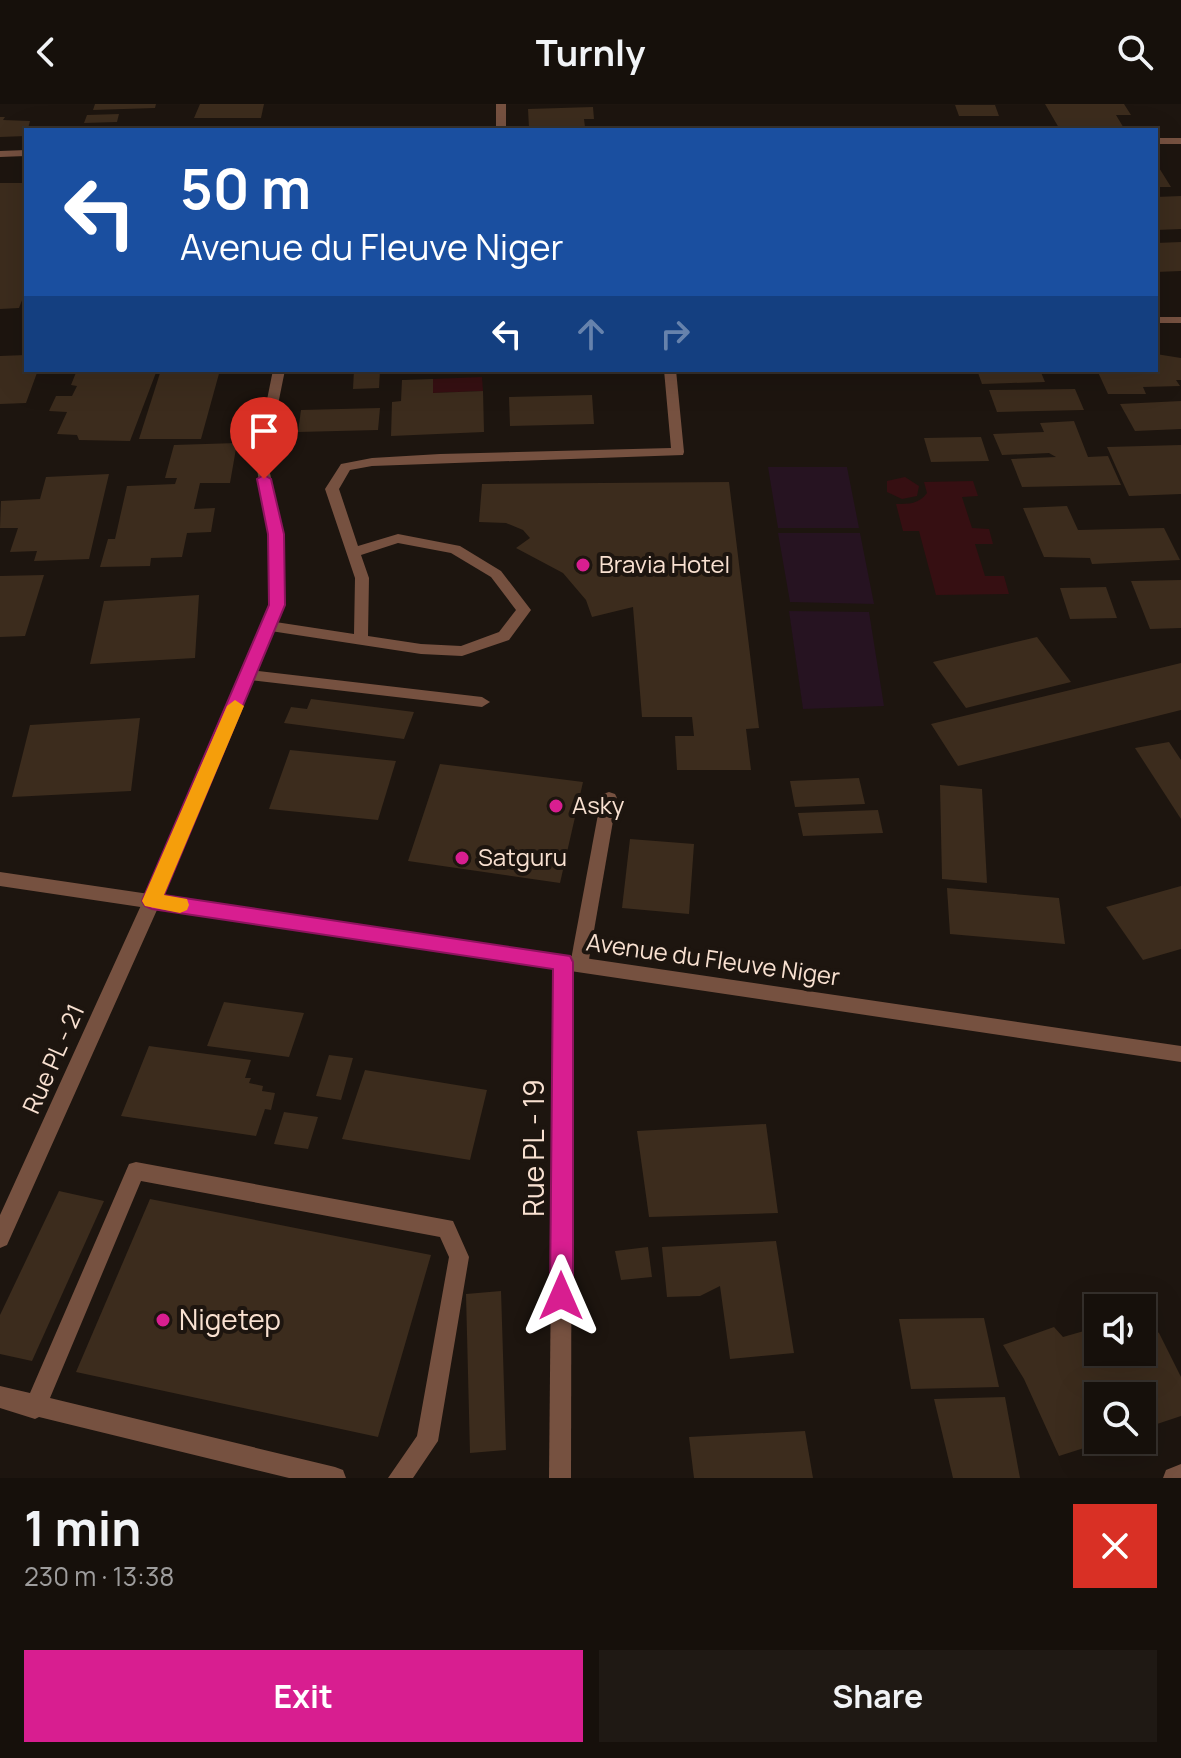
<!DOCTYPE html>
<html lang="en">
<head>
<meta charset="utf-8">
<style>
  body { margin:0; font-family:Manrope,sans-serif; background:#1f1914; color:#f1f3f6; height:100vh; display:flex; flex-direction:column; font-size:30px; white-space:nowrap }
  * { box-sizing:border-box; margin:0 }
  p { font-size:26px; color:#9e9d9d }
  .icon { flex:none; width:44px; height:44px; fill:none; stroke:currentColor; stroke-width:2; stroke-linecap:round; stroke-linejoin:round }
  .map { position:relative; height:1374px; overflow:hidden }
  .details { display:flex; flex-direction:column; background:#16100b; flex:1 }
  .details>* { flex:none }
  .top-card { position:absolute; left:24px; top:24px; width:1134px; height:244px; border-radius:0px; box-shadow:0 8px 32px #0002,0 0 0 2px #35302c; background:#1a4fa0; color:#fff; overflow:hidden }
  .buttons { position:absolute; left:1084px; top:1190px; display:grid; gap:16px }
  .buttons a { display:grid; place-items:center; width:72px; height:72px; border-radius:0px; background:#16100b; box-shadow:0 8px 32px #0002,0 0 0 2px #35302c; font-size:40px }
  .pin { position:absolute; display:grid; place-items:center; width:68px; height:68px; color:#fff; margin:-82px -34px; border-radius:50% 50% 50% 0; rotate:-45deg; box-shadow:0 0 8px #0007 }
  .pin .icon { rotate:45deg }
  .me { position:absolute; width:88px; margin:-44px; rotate:0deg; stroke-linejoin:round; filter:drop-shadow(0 0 6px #0008) }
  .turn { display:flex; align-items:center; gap:28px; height:168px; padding:0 24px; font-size:36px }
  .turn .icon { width:104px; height:104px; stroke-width:2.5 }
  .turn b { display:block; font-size:56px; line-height:68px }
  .lanes { display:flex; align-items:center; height:76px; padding:0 24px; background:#0003; justify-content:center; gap:40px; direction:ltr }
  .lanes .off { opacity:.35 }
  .round { display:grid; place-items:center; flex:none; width:84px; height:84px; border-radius:0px; background:#1f1914 }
  .head { display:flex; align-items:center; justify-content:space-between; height:136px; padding:0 24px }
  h1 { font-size:48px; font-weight:700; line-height:60px }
  .cta { display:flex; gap:16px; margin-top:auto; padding:16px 24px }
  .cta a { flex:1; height:92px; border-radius:0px; background:#d81e90; color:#fff; font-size:32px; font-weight:700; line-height:92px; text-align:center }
  .cta a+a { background:#1f1914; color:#f1f3f6 }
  header { display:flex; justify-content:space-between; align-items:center; height:104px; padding:0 24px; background:#16100b; font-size:36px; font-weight:700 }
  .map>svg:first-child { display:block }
  .green { fill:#261321 }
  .water { fill:#360f12 }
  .building { fill:#3c2c1d }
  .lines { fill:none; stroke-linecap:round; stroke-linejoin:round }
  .service { fill:#765140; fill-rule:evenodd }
  .pedestrian { fill:#765140; fill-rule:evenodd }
  .minor { fill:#765140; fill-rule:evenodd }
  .tertiary { fill:#765140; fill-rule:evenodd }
  .route { fill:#d81e90; stroke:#8c145e; stroke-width:2 }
  .slow { fill:#f59e0b }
  .poi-dot { fill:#d81e90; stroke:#1d150f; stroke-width:3 }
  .labels { text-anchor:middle; stroke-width:8; stroke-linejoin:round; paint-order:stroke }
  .poi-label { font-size:24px; fill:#f9e1d1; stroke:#1d150f; text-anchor:start }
  .street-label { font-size:24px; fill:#f9e1d1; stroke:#1d150f }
  .near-street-label { font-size:28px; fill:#f9e1d1; stroke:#1d150f }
  .near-poi-label { font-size:28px; fill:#f9e1d1; stroke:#1d150f; text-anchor:start }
</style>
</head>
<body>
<header><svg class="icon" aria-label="back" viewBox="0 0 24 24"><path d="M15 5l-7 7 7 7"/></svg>Turnly<svg class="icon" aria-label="search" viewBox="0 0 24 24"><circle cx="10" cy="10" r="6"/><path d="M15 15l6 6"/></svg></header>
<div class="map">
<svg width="1181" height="1374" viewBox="0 0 1181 1374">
  <rect width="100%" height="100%" fill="#1d150f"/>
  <g class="green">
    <path d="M768 363H847L859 424H778Z"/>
    <path d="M778 429H860L874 500 790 498Z"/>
    <path d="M789 507 869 508 884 602 803 605Z"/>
  </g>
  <g class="water">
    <path d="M482 273 483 287 433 289V275Z"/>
    <path d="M905 373 919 382 917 392 902 395 887 388V377Z"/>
    <path d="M973 377 978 392 962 393 972 424 989 425 993 440H975L985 472H1004L1009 490 936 491 919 427H903L896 400C909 400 919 400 927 389L924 378Z"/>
  </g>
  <g class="building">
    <path d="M95 0H156L155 4 93 6Z"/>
    <path d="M200 0H264L261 14H194Z"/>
    <path d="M1045 0H1124L1131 11H1116L1125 26 1059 24Z"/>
    <path d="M955 1H995L999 12H959Z"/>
    <path d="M593 3 594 15H584L585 23 529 24 528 5Z"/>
    <path d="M119 10 117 18 84 19 87 11Z"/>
    <path d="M0 13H5L3 16 30 17 26 32 0 33Z"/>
    <path d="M1156 59 1171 83H1156Z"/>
    <path d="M0 79H26V186L19 204 0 205Z"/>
    <path d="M1181 92V125L1156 126V93Z"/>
    <path d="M1181 138V167L1156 168V139Z"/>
    <path d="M1156 250 1181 254V276H1176L1180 282 1143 283 1146 290H1108L1097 266H1156Z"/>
    <path d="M26 251V266H38L26 299 0 300V252Z"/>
    <path d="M77 266H157L130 337 79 336 77 331 57 330 67 308 49 307 56 292H72L77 282 71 281Z"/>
    <path d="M161 266H220L201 335H139Z"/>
    <path d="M354 266H380L379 284 353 285Z"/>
    <path d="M977 266H1040L1045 278 982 280Z"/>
    <path d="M433 275V289L483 287 484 328 391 332 392 298 401 297 402 276Z"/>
    <path d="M1075 285 1084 306 997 308 989 286Z"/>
    <path d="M592 291 594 320 510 322 509 293Z"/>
    <path d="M1181 297V325L1135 327 1120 300Z"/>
    <path d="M380 304 378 326 298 328 301 306Z"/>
    <path d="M1074 317 1088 353 1108 352 1121 381 1022 383 1011 355 1056 353 1049 349 1002 351 993 330 1044 328 1040 319Z"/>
    <path d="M981 333 989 357 931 358 924 334Z"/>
    <path d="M237 339 230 379H200L194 405 215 404 211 428 187 429 182 453 151 454 150 462 100 463 108 435H115L127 382 175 380 177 374H165L174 341Z"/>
    <path d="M1181 341V390L1129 392 1107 343Z"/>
    <path d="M109 370 89 455 34 457 37 447 10 448 18 424H0L1 397 40 395 46 373Z"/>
    <path d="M729 378 759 624 746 625 751 666H677L675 632H694L692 613H642L633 503 592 513 586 496 563 469 516 444 530 434 523 426 506 419 479 418 482 380Z"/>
    <path d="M1067 402 1078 426 1164 424 1180 456 1092 460 1090 454 1044 453 1023 404Z"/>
    <path d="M44 471 25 532 0 533V472Z"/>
    <path d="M1181 476V524L1150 525 1131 477Z"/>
    <path d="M1106 483 1117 514 1070 515 1060 484Z"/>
    <path d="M199 491 195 554 90 560 104 497Z"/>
    <path d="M1037 533 1071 578 966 604 933 558Z"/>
    <path d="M1181 559V606L958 662 931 620Z"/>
    <path d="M311 595 414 608 404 635 284 619 291 603 307 605Z"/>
    <path d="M140 614 131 687 12 693 30 621Z"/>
    <path d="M1169 638 1181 656V715L1135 644Z"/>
    <path d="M290 646 396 657 378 716 269 705Z"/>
    <path d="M440 660 583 678 560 779 408 757Z"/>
    <path d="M859 674 865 700 795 703 790 677Z"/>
    <path d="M940 681 982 685 987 779 942 775Z"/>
    <path d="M878 706 883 729 803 732 798 709Z"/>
    <path d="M630 735 694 740 689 810 622 804Z"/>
    <path d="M1181 782V845L1143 856 1106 803Z"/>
    <path d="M947 784 1059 794 1065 840 950 830Z"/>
    <path d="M224 898 304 909 289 953 207 942Z"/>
    <path d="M149 942 251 956 245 974H251L249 979 263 982 262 987 275 989 271 1006 265 1005 256 1032 121 1012Z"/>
    <path d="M329 951 353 954 341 996 316 992Z"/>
    <path d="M365 966 487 986 470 1056 342 1035Z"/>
    <path d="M284 1008 318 1013 308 1045 274 1040Z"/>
    <path d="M766 1020 778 1109 649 1113 637 1027Z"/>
    <path d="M59 1087 104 1097 32 1257 0 1250V1211Z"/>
    <path d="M150 1095 431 1151 378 1333 76 1268Z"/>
    <path d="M776 1137 794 1249 730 1255 720 1182 700 1192 667 1193 662 1143Z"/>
    <path d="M648 1143 652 1173 621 1176 615 1147Z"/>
    <path d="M501 1187 506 1346 470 1349 466 1190Z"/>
    <path d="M984 1214 999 1283 911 1285 899 1215Z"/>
    <path d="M1142 1216 1159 1229 1181 1273V1312L1142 1325V1292H1098V1336L1106 1337 1059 1352 1024 1275 1003 1241 1054 1223 1063 1233 1098 1223V1248H1142Z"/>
    <path d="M1005 1293 1020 1374H953L934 1295Z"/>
    <path d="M805 1327 813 1374H694L689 1333Z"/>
  </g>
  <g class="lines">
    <g class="service">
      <path d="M664 266H676L684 348 683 351 372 362 350 366 339 385 358 442 398 430 460 442 501 467 531 506 509 536 462 552 421 550 264 526 262 522 264 518 269 517 354 530 355 474 325 385 341 360 372 354 440 350 671 344ZM398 439 451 449 491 473 516 506 499 528 461 542 421 540 368 532 369 474 361 451Z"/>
      <path d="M249 566 482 593 490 598 482 603 249 576 242 571Z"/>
      <path d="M136 1058 453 1117 469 1153 438 1337 413 1374H388L417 1332 449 1153 440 1133 141 1077 50 1294 335 1363 343 1366 346 1374H289L39 1313 35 1315 0 1304V1282L30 1289 129 1060Z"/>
    </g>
    <path class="pedestrian" d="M609 688 615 690 617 694 588 861 585 866 579 868 573 866 570 861 601 694 603 690Z"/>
    <g class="minor">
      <rect x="496" y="0" width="10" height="26"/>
      <rect x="1156" y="34" width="25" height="6"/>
      <path d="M26 46V52L0 53V47Z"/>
      <rect x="1156" y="213" width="25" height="6"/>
      <path d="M273 266H285L267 355 283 430 284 501 161 797 7 1141 0 1144V1111L143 797 270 501 269 430 255 355Z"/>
      <path d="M563 851 569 853 572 858 571 1374H549L554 858 557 853Z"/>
      <path d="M1181 1360V1374H1163L1166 1366Z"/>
    </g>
    <path class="tertiary" d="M0 768 1181 942V958L0 782Z"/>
  </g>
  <path class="route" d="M264 371 271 375 284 430 285 501 164 791 570 852 573 858V1192L570 1200 561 1204 553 1200 550 1192 553 865 152 805 145 802 142 797 269 501 268 430 257 375Z"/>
  <path class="slow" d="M235 596 244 602 164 791 187 795 189 801 187 806 180 809 145 802 142 797 227 602Z"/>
  <g class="poi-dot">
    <circle cx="583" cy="461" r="8"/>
    <circle cx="556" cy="702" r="8"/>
    <circle cx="462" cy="754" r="8"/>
    <circle cx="163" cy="1216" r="8"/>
  </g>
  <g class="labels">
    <g class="poi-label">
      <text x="599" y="469">Bravia Hotel</text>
      <text x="572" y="710">Asky</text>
      <text x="478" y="762">Satguru</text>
    </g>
    <g class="street-label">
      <text transform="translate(713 856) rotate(8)" y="8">Avenue du Fleuve Niger</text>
      <text transform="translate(54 955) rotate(-66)" y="8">Rue PL - 21</text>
    </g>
    <g class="near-street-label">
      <text transform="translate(534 1044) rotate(-90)" y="10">Rue PL - 19</text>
    </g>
    <g class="near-poi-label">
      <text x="179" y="1226">Nigetep</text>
    </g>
  </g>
</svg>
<div class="buttons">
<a><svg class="icon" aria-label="sound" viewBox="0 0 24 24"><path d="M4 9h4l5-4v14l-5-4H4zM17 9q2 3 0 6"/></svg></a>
<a><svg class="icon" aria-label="search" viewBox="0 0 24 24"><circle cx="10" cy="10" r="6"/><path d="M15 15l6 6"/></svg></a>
</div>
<div class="pin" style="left:264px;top:375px;background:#d93025"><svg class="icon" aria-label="arrive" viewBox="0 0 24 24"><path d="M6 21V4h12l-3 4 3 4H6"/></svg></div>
<svg class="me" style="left:561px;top:1192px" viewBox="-20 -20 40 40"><path d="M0-17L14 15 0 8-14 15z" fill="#d81e90" stroke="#fff" stroke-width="4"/></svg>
<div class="top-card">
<div class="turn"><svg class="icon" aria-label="left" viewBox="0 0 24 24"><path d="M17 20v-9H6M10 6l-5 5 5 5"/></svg><div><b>50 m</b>Avenue du Fleuve Niger</div></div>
<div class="lanes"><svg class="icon" aria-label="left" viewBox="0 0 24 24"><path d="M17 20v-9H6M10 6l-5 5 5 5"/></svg><svg class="icon off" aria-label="ahead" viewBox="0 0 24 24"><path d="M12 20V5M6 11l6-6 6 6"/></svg><svg class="icon off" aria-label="right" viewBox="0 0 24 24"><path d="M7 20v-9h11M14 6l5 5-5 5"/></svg></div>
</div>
</div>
<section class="details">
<div class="head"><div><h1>1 min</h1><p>230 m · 13:38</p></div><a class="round" style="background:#d93025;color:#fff"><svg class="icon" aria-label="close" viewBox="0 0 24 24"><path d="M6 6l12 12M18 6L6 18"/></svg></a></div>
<div class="cta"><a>Exit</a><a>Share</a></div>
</section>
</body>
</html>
